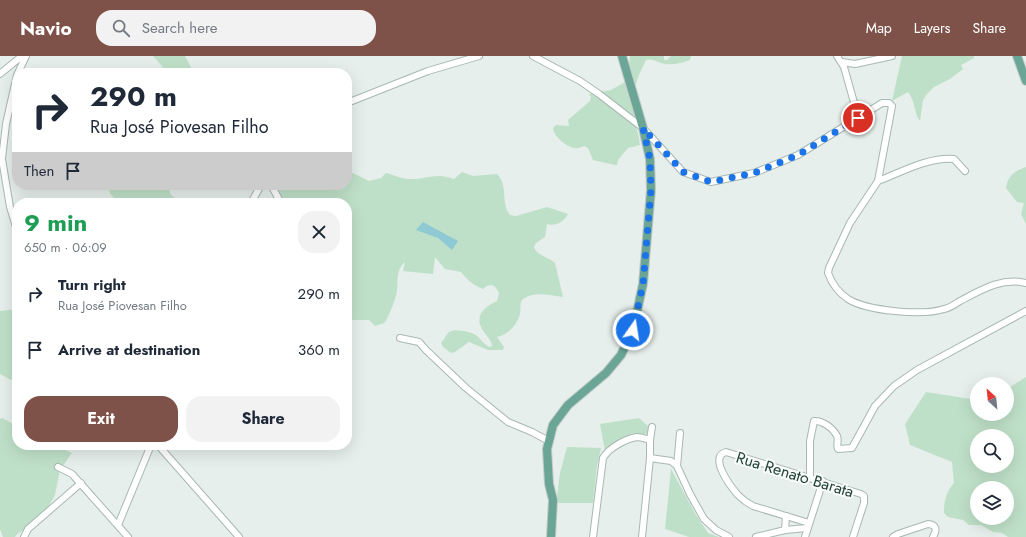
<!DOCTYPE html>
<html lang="en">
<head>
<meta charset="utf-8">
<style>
  body { margin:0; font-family:Jost,sans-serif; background:#f2f2f3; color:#1f2937; height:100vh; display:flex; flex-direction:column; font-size:15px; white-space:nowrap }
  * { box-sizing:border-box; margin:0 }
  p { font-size:13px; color:#747a83 }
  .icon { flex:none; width:22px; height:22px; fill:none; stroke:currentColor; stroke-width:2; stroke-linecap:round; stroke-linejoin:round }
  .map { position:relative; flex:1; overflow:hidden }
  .details { position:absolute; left:12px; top:142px; width:340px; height:252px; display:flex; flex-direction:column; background:#fff; border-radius:16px; box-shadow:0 4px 16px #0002 }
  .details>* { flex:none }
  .banner { position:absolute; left:12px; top:12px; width:340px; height:122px; border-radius:16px; box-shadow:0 4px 16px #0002; background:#fff; color:#1f2937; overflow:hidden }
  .needle { width:26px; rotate:333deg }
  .controls { position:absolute; left:970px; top:321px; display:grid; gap:8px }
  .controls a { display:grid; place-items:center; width:44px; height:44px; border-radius:50%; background:#fff; box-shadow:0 4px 16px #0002; font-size:20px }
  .pin { position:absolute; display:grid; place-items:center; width:34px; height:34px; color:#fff; margin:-17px; border:2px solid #fff; border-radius:50%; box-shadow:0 1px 4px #0007 }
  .me { position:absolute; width:44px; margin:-22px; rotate:13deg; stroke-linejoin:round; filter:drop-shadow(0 0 3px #0008) }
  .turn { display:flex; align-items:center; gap:14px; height:84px; padding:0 12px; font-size:18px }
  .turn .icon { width:52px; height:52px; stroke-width:2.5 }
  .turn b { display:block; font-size:28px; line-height:34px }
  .then { display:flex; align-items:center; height:38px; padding:0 12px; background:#0003; gap:8px; font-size:15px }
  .round { display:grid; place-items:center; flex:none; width:42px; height:42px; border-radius:16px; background:#f2f2f3 }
  .head { display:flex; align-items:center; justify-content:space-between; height:68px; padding:0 12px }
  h1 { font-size:24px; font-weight:700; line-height:30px; color:#1e9e55 }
  .button { display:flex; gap:8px; margin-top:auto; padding:8px 12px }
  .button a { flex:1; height:46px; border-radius:16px; background:#7f5249; color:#fff; font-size:16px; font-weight:700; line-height:46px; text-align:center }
  .button a+a { background:#f2f2f3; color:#1f2937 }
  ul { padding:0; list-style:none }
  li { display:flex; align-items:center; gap:12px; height:56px; padding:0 12px }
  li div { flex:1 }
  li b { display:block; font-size:15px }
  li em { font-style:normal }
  header { display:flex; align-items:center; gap:24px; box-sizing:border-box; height:56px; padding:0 20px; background:#7f5249; color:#fff }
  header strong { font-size:19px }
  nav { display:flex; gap:22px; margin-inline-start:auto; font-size:14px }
  .search { width:280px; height:36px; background:#f2f2f3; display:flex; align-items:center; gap:10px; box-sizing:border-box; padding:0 14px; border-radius:16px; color:#747a83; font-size:15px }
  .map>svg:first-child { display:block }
  .green { fill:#bfe0c8; fill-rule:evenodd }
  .water { fill:#8ec9d4 }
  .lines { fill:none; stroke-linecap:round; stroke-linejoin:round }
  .minor-casing { stroke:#a8b8b2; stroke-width:8 }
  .major-casing { stroke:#c2cac8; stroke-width:10 }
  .minor { stroke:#fff; stroke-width:6 }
  .major { stroke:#6aa596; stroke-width:8 }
  .route { stroke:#1a73e8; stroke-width:7; stroke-dasharray:0 12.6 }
  .labels { text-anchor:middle; stroke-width:4; stroke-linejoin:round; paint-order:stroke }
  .street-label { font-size:16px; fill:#24423a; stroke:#f7fbf9 }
</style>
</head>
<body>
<header>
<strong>Navio</strong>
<div class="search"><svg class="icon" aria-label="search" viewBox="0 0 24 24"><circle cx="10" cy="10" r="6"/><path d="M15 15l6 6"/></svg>Search here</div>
<nav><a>Map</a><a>Layers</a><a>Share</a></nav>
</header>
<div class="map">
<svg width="1026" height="481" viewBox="0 0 1026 481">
  <rect width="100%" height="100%" fill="#e6efeb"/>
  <g class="green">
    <path d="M153 0H185L194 17H168Z"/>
    <path d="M630 0H664V4H667L671 0H691L690 4C682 7 674 9 665 8 659 7 652 2 646 4L638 21 634 35 635 45 633 63 638 77 640 89 628 92 618 104 617 109H615L593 104 588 92 584 90C581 91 578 93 575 92 568 92 553 80 553 72L556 69 569 70 568 64 590 45 591 41 589 38 611 34 625 26 629 10Z"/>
    <path d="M902 0H974V2L961 9 963 13 950 23 934 31 927 38 923 44 920 65C914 58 916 46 908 36L892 45Z"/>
    <path d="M1026 111V168L1021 158 1024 147 1017 146 1006 132C1008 119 1015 115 1026 111Z"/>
    <path d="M347 114 369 125 381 122 386 117C394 119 402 123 410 123 427 123 438 116 454 123L462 116 473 120 497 118C509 130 500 146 510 159L516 160 547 151 568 158C565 165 555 171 547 168L545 181 536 187 534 191C537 200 549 201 555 207L563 241C550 239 534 235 523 243 519 247 521 253 520 258 517 269 508 279 497 281L504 291 503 294H488L469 286 455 296 451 297 443 291 441 287C444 284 446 279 449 276 455 272 472 276 477 280 482 284 484 289 490 291L492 290C491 282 484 278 481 271 475 257 487 250 497 245L499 237C495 229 491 226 483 233 473 229 467 224 461 216L445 213 435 201 433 218 403 215 405 206C396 213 398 224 397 235 396 241 389 262 384 267 382 268 378 269 375 270L369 264H353L350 261 347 252V147H283L274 129H347Z"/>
    <path d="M107 129H167L171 139 181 147H119L111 139Z"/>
    <path d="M17 253V327L0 318V255Z"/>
    <path d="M1026 321V481H1008L1002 477 993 476 981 469H969L963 464 948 461 944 457C944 445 946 436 954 427L952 406 910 389 905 368 926 336 977 344V358H1007V333ZM977 380H1007V410H977ZM977 432H1007V462H977Z"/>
    <path d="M2 362 17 370V389H62L65 394 72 397 60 414 55 439 50 448 34 468 17 478 15 481H3L0 473V363Z"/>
    <path d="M639 362 648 370 649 377 635 380 605 395 600 368Z"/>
    <path d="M567 391 601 392 597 410 593 447H556L560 417Z"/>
    <path d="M671 413 696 459 708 477 719 481H689L665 473Z"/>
  </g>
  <path class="water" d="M423 166 458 185 452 194 438 182 416 174Z"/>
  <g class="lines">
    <defs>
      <g id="minor">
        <path d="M533 0 580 25 599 38 643 72 683 116 711 126 754 117 798 99 882 47H889L892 50 878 125 850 167 829 212 828 217C832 228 839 237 848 243 867 255 923 260 944 253 950 252 955 248 960 245 981 234 1002 221 1026 227"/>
        <path d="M837 0 844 11 855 50"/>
        <path d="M842 6 855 8 892 0"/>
        <path d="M18 17 26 0"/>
        <path d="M0 18 22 0"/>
        <path d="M17 19 6 68 2 103 10 151 17 174"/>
        <path d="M347 47 428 15 479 0"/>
        <path d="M878 125C902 116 928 101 954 103L965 115"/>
        <path d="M271 129 281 147"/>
        <path d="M251 147 261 129"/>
        <path d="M400 282 419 286 426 294 466 332 508 366 532 376 549 385"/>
        <path d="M680 377 677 410 690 438 704 463 716 474 729 481"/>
        <path d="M158 389 239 481"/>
        <path d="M650 402 671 405 677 410"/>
        <path d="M58 411 72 418 128 481"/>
        <path d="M810 421V385L814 365C822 364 833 372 837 380 839 384 836 389 838 393L852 392 875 350 894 330 917 314 1026 255"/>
        <path d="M809 467 753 450C747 447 742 443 738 439 731 431 708 401 726 396L861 438 864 440V447L853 481"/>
        <path d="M118 469 151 389"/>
        <path d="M785 474 786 460"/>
        <path d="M24 481 28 473 81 427"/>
        <path d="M593 481 603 402C609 392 625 383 637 381 641 381 646 383 650 384"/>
        <path d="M642 481 650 402V384L652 371"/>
        <path d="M756 481 785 474 807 472"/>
        <path d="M805 481 823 425"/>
        <path d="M893 481 898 478 928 468C937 469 937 474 933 481"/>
      </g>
      <g id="major">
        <path d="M1017 0 1026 25"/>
        <path d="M551 481 553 444 549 428 547 393 553 369 568 349 606 317 621 299 633 274 643 228 651 134 650 103 643 72 622 0"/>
      </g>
    </defs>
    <use href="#minor" class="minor-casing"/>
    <use href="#major" class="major-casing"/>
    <use href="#minor" class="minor"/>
    <use href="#major" class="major"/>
  </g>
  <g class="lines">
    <path class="route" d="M633 274 643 228 651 134 650 103 643 72 683 116 711 126 754 117 798 99 858 62"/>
  </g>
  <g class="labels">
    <g class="street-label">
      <text transform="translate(795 418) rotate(17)" y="6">Rua Renato Barata</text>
    </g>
  </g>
</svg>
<div class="controls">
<a><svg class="needle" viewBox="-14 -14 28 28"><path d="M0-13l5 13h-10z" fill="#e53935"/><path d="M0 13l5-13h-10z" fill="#747a83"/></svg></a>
<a><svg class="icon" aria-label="search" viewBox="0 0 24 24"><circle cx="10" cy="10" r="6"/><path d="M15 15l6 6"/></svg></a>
<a><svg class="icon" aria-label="layers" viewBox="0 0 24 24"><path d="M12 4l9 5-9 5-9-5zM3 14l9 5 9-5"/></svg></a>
</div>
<div class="pin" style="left:858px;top:62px;background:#d93025"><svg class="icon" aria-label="arrive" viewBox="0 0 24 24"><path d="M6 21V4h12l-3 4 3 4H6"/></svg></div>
<svg class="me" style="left:633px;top:274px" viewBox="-20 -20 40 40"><circle r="17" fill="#1a73e8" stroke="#fff" stroke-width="3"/><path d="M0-11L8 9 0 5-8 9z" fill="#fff"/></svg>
<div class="banner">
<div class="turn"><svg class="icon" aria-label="right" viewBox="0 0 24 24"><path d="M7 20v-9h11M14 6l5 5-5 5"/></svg><div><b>290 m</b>Rua José Piovesan Filho</div></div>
<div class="then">Then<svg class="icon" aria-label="arrive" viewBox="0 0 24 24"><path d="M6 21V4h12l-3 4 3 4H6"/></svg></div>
</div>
<section class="details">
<div class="head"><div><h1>9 min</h1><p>650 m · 06:09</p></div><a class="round"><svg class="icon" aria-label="close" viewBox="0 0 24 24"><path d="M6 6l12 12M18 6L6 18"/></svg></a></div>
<ul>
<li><svg class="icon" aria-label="right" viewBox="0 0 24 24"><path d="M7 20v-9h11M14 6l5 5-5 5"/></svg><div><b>Turn right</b><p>Rua José Piovesan Filho</p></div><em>290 m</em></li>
<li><svg class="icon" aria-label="arrive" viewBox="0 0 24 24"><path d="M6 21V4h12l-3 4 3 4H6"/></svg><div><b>Arrive at destination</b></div><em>360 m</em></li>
</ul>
<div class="button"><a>Exit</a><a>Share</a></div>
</section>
</div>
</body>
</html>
